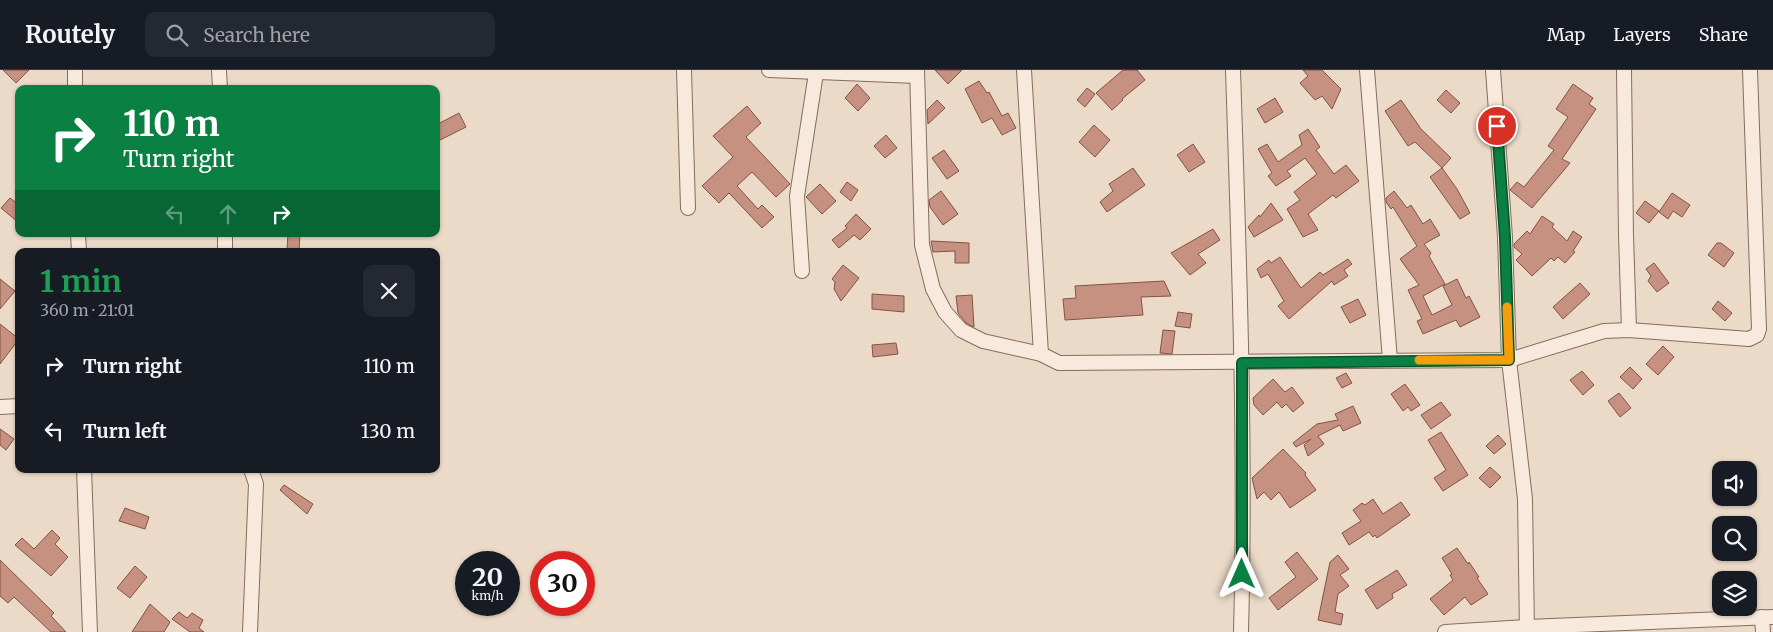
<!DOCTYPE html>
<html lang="en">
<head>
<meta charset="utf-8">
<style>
  body { margin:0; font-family:Merriweather,serif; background:#242831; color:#f1f3f6; height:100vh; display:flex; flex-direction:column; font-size:19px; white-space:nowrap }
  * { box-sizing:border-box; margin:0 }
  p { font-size:16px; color:#9ea1a6 }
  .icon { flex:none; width:28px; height:28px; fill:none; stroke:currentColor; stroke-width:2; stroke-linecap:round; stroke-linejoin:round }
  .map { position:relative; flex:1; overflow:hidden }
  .details { position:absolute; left:15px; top:178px; width:425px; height:225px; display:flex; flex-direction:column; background:#171b24; border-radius:10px; box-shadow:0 1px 4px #0004 }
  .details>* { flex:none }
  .guide { position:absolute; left:15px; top:15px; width:425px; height:152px; border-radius:10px; box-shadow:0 1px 4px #0004; background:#0b8043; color:#fff; overflow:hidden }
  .fabs { position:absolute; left:1712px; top:391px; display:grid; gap:10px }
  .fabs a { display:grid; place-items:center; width:45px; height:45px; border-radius:10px; background:#171b24; box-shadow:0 1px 4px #0004; font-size:25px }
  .speed { position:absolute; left:455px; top:481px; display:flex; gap:10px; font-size:25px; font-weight:700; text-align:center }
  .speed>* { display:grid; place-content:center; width:65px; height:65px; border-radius:50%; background:#171b24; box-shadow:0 1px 4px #0004; line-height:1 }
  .speed small { font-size:12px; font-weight:400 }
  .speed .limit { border:8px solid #d22; background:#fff; color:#111 }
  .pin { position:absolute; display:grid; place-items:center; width:42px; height:42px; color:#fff; margin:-21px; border:2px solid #fff; border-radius:50%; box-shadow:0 1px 5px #0007 }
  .me { position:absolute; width:55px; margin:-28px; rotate:0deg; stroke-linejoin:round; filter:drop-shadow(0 0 4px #0008) }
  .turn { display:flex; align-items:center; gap:18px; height:105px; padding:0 25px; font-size:22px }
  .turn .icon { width:65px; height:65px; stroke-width:2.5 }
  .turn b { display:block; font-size:35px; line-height:42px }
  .lanes { display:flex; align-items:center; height:48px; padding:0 25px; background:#0003; justify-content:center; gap:25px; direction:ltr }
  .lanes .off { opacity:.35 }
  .round { display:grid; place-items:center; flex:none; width:52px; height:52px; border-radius:10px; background:#242831 }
  .overview { display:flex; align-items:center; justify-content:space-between; height:85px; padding:0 25px }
  h1 { font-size:30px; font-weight:700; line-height:38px; color:#1e9e55 }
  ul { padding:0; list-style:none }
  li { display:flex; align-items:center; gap:15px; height:65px; padding:0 25px }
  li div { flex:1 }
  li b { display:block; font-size:19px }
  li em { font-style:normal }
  header { display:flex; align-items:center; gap:30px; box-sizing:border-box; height:70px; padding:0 25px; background:#171b24; border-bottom:1px solid #363941 }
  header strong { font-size:24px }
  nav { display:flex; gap:28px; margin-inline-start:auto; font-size:18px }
  .search { width:350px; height:45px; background:#242831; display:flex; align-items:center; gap:12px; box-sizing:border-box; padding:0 18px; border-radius:10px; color:#9ea1a6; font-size:19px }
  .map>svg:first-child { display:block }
  .building { fill:#c69181; stroke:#835346 }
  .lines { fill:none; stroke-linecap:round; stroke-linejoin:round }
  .street-casing { stroke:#866c5f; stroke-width:16 }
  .street { stroke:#f7e9db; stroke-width:14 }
  .route-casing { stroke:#07532c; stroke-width:12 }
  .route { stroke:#0b8043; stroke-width:9 }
  .slow { stroke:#f59e0b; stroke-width:9 }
</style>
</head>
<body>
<header>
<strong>Routely</strong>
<div class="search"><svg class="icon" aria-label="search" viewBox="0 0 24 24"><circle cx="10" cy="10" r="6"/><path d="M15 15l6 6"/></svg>Search here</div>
<nav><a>Map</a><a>Layers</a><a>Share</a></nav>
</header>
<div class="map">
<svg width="1773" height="562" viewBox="0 0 1773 562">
  <rect width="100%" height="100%" fill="#ebdac8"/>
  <g class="building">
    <path d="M3 0H29L16 13Z"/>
    <path d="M935 0H962L948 14Z"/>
    <path d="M1123 0H1137L1145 10 1122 29 1123 30 1112 40 1096 23Z"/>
    <path d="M1303 0H1322L1341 19 1332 39 1322 26 1315 30 1300 13 1308 6Z"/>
    <path d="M979 11 987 23 989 22 1002 46 1008 43 1016 58 1002 65 992 48 982 53 965 19Z"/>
    <path d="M857 14 870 28 858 41 845 28Z"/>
    <path d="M1573 14 1593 28 1589 34 1596 39 1562 89 1570 93 1532 138 1510 120 1517 112 1524 117 1554 80 1548 76 1568 47 1556 39Z"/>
    <path d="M1087 18 1095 24 1085 37 1077 30Z"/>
    <path d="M1446 20 1460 33 1451 43 1437 30Z"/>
    <path d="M1275 28 1283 42 1265 53 1257 39Z"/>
    <path d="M937 30 945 38 928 54 927 40Z"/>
    <path d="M1401 30 1421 59 1451 88 1442 98 1415 72 1408 76 1385 41Z"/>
    <path d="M747 36 761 53 746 67 790 114 776 127 752 102 737 116 758 139 762 135 774 147 762 158 729 123 719 133 702 116 733 87 713 66Z"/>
    <path d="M459 43 466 57 436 72V55Z"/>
    <path d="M1094 55 1110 70 1095 87 1079 72Z"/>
    <path d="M1308 59 1320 77 1316 80 1334 104 1346 95 1359 111 1336 128 1333 125 1308 144 1318 160 1303 167 1287 139 1300 130 1294 122 1317 104 1305 88 1287 101 1291 106 1276 116 1268 106 1272 103 1258 79 1267 74 1278 92 1302 75 1299 65Z"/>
    <path d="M886 65 897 78 885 88 874 76Z"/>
    <path d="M1193 74 1205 92 1189 102 1177 85Z"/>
    <path d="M944 80 959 101 947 109 932 88Z"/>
    <path d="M1133 98 1145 115 1107 142 1100 132 1113 121 1109 114Z"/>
    <path d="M1442 98 1457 119 1470 143 1460 149 1430 107Z"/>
    <path d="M847 112 858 120 851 131 840 122Z"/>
    <path d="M820 114 836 131 822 144 806 127Z"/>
    <path d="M941 121 958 144 943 155 930 137 929 130Z"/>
    <path d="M1394 121 1407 138 1411 135 1423 154 1430 149 1440 165 1424 174 1431 183 1429 186 1445 214 1423 226 1432 245 1452 235 1443 216 1457 209 1466 228 1469 226 1480 247 1460 257 1456 250 1423 264 1417 251 1422 249 1408 220 1419 215 1400 189 1417 176 1393 137 1391 139 1386 132V128Z"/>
    <path d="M1672 123 1690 135 1682 147 1673 141 1668 149 1659 142Z"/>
    <path d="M10 128 19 135V153L1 138Z"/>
    <path d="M1645 131 1659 141 1649 153 1636 143Z"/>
    <path d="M1271 133 1283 150 1254 167 1248 157 1259 145 1260 147Z"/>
    <path d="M856 144 871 159 860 170 854 165 839 178 832 170 847 158 845 156Z"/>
    <path d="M1542 146 1554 154 1552 157 1567 171 1573 161 1582 167 1573 181 1575 182 1565 193 1558 187 1554 191 1551 188 1532 206 1516 190 1522 184 1514 177V174L1527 161 1530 164Z"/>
    <path d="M1213 159 1220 170 1198 184 1206 193 1190 205 1171 183Z"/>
    <path d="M288 164H300L299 181H287Z"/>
    <path d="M931 171 969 173V193H955V181L933 182Z"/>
    <path d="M1717 173H1721L1734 183 1724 197 1708 185Z"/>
    <path d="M1280 187 1301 218 1320 202 1323 205 1348 189 1352 194 1344 200 1348 206 1334 215 1332 211 1289 249 1278 236 1284 231 1268 204 1261 208 1257 199 1269 190 1271 193Z"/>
    <path d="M1654 193 1669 213 1657 222 1648 211 1651 206 1646 199Z"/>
    <path d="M843 195 859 208 841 231 834 219 835 212 832 209Z"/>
    <path d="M0 209 15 221 0 239Z"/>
    <path d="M1164 211 1171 226 1141 227 1143 245 1065 250 1063 229 1076 228 1075 216Z"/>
    <path d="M1580 213 1590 224 1563 249 1553 237Z"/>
    <path d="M872 224 904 226V242L872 239Z"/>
    <path d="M972 225 974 256V257L966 253 958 243 956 226Z"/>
    <path d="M1358 229 1366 245 1350 253 1341 237Z"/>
    <path d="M1718 231 1732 243 1725 251 1712 239Z"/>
    <path d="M1178 242 1192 244 1190 258 1175 256Z"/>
    <path d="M0 254 19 269 0 294Z"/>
    <path d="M1163 260 1175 261 1172 284 1160 283Z"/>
    <path d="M896 273 898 284 873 287 872 275Z"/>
    <path d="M1663 276 1674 287 1658 305 1646 294Z"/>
    <path d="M1630 297 1642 309 1633 319 1620 307Z"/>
    <path d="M1582 301 1594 315 1583 325 1570 310Z"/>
    <path d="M1346 303 1352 313 1342 318 1336 308Z"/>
    <path d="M1273 309 1285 322 1292 317 1304 333 1293 342 1286 334 1282 338 1277 332 1263 345 1254 335 1253 328Z"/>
    <path d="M1405 314 1420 335 1411 341 1408 337 1403 341 1391 324Z"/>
    <path d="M1619 323 1631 338 1620 347 1608 331Z"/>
    <path d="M1441 332 1451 345 1431 359 1421 345Z"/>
    <path d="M1353 336 1361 353 1343 361 1340 355 1318 366 1324 374 1308 386 1304 375 1311 369 1296 377 1293 373 1317 354 1338 350 1335 344Z"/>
    <path d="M0 359 14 369 6 380 0 375Z"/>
    <path d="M1441 362 1468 405 1443 421 1434 408 1446 400 1428 370Z"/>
    <path d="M1498 365 1506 374 1494 384 1486 376Z"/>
    <path d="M1283 379 1306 403 1305 405 1316 420 1290 438 1279 422 1271 430 1264 422 1257 429 1252 408Z"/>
    <path d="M1490 397 1501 407 1490 418 1479 408Z"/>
    <path d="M284 415 313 434 307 444 280 420Z"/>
    <path d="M1373 429 1383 444 1401 432 1410 445 1377 468 1375 465 1373 467 1369 462 1349 475 1342 463 1361 451 1353 440 1362 433 1365 435Z"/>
    <path d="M125 438 149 447 145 459 119 451Z"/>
    <path d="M52 460 60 468 55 474 68 487 51 506 15 475 22 468 34 479Z"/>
    <path d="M1457 478 1468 494 1469 492 1479 507 1477 508 1488 524 1471 535 1465 527 1444 545 1430 529 1453 510 1450 505 1452 504 1442 488Z"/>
    <path d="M1297 482 1318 509 1278 540 1269 528 1296 507 1285 492Z"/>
    <path d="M1338 485 1349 499 1340 505 1349 516 1338 524 1335 542 1343 544 1341 555 1318 550 1330 492Z"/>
    <path d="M0 490 54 543 51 546 66 562H51L14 527 8 533 0 526Z"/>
    <path d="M135 496 147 507 130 528 117 518Z"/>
    <path d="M1397 500 1407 515 1392 524 1393 528 1377 539 1365 520Z"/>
    <path d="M150 534 170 552 164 562H132Z"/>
    <path d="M179 542 187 548 192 543 203 550 199 558 204 562H190L172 549Z"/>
  </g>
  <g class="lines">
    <defs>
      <g id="street">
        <path d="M75 0V19"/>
        <path d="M219 0 220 19"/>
        <path d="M684 0 688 138"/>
        <path d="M769 0 917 6"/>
        <path d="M917 0 922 175 933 219 945 242 961 260 983 271 1041 284 1059 293 1509 290 1604 261 1629 260 1749 269 1757 265 1759 259 1750 0"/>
        <path d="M1024 0 1041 284"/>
        <path d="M1233 0C1239 187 1246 375 1241 562"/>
        <path d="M1367 0 1390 290"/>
        <path d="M1493 0 1505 167 1509 290 1525 429 1527 562"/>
        <path d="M1624 0 1626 165 1629 260"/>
        <path d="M78 164 79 181"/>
        <path d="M225 164V181"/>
        <path d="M802 201 797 126 816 3"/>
        <path d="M0 337 19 336"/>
        <path d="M84 399 90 562"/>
        <path d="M1762 547 1763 562"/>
        <path d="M250 562 256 414 251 399"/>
        <path d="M1445 562 1527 557 1773 547"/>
      </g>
    </defs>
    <use href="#street" class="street-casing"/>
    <use href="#street" class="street"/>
  </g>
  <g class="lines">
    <defs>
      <path id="route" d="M1242 504V293L1509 290 1505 167 1497 56"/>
    </defs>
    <use href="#route" class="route-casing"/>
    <use href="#route" class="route"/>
    <path class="slow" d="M1419 290H1509L1507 237"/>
  </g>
</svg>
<div class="fabs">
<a><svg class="icon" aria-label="sound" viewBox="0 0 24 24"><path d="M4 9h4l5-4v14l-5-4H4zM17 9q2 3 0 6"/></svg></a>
<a><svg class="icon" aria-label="search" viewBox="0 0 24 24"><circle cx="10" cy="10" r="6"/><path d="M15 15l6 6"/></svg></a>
<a><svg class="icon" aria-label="layers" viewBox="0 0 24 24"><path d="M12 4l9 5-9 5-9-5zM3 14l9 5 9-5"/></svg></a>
</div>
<div class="speed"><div>20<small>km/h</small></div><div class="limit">30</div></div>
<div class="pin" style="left:1497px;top:56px;background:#d93025"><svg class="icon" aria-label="arrive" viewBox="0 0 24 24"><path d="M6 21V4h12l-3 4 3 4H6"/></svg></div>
<svg class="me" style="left:1242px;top:504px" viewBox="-20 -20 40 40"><path d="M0-17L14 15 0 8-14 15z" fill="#0b8043" stroke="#fff" stroke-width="4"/></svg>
<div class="guide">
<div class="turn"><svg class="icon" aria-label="right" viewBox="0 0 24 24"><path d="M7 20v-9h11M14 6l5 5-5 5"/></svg><div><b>110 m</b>Turn right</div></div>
<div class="lanes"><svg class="icon off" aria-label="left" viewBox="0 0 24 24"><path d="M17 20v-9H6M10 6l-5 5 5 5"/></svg><svg class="icon off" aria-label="ahead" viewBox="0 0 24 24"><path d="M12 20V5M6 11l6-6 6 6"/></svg><svg class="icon" aria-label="right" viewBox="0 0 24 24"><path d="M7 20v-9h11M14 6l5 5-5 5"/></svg></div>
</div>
<section class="details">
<div class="overview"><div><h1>1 min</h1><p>360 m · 21:01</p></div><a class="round"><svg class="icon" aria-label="close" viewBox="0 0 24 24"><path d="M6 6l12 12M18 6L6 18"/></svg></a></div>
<ul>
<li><svg class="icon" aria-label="right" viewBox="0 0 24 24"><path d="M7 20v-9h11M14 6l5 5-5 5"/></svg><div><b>Turn right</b></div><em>110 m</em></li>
<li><svg class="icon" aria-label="left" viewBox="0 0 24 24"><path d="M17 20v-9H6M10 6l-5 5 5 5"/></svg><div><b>Turn left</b></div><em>130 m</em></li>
</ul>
</section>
</div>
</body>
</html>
